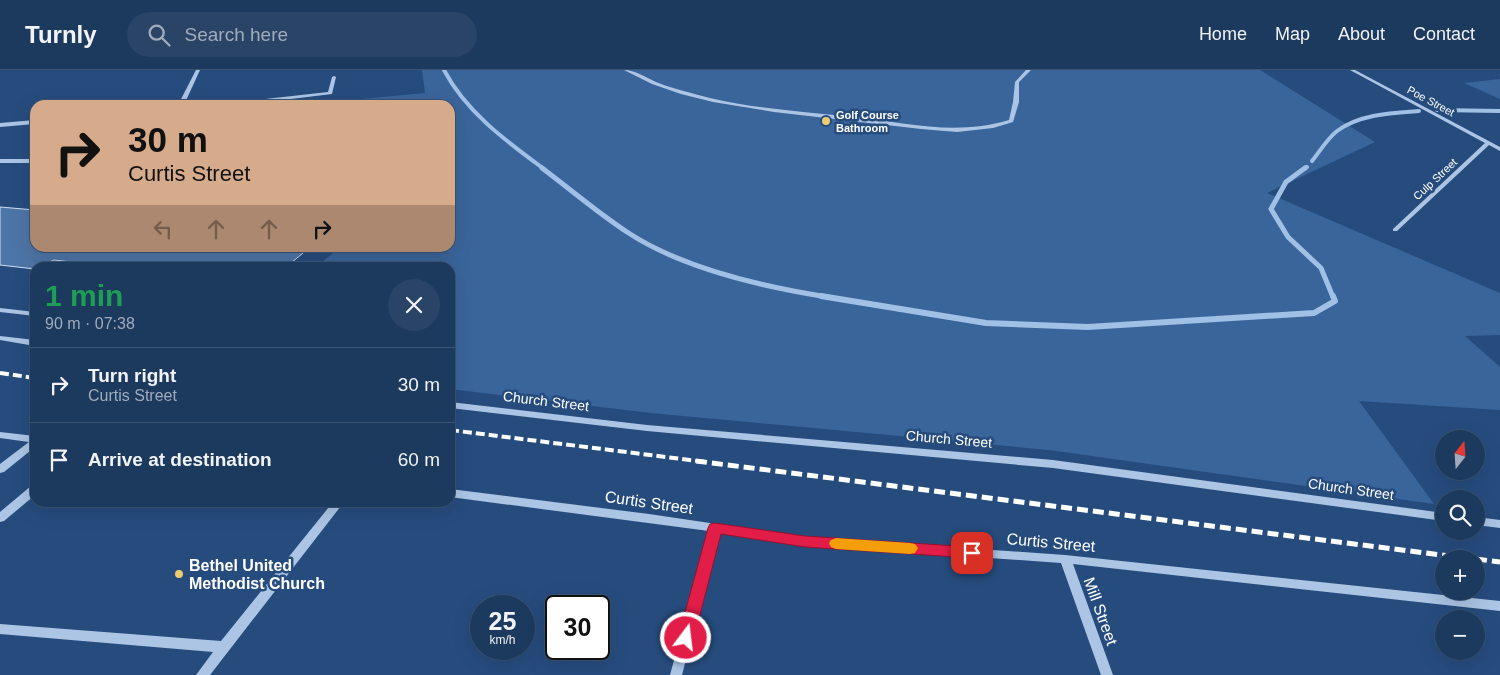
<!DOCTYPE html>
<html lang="en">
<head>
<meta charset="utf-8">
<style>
  body { margin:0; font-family:Helvetica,sans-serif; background:#294467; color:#f1f3f6; height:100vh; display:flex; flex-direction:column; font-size:19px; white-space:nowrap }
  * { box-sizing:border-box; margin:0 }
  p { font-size:16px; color:#a0acbc }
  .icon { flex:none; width:28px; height:28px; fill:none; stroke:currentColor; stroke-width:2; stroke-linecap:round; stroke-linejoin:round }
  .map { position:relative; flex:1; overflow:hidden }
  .panel { position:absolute; left:30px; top:192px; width:425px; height:245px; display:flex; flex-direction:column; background:#1c395e; border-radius:15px; box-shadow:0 5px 20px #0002,0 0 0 1px #3a5373 }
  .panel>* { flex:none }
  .guide { position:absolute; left:30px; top:30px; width:425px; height:152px; border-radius:15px; box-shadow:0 5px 20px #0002,0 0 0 1px #3a5373; background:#d6ab8b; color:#111; overflow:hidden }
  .needle { width:32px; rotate:17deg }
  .fabs { position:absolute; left:1435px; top:360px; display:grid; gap:10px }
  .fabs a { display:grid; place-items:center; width:50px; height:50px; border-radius:50%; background:#1c395e; box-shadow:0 5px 20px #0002,0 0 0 1px #3a5373; font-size:25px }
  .speed { position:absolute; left:470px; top:525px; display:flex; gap:10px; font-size:25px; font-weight:700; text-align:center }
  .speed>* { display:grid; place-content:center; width:65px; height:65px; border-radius:50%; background:#1c395e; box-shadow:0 5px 20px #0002,0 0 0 1px #3a5373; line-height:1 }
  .speed small { font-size:12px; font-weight:400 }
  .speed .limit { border:2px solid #111; border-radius:8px; background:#fff; color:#111 }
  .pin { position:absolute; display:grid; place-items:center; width:42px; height:42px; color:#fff; margin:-21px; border-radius:10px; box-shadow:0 2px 8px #0006 }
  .me { position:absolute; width:55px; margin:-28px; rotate:15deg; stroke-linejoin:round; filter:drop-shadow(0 0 4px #0008) }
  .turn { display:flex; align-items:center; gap:18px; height:105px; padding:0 15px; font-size:22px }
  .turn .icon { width:65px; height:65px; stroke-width:2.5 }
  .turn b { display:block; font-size:35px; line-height:42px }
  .lanes { display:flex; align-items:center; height:48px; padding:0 15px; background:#0003; justify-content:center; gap:25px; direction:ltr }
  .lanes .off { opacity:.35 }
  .round { display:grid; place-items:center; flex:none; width:52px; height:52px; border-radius:26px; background:#294467 }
  .summary { display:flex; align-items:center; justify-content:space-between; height:85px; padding:0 15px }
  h1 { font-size:30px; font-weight:800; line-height:38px; color:#1e9e55 }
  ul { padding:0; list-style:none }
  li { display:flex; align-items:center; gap:15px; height:75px; padding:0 15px; border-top:1px solid #3a5373 }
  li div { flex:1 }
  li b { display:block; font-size:19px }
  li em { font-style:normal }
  header { display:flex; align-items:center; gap:30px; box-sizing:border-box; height:70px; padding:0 25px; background:#1c395e; border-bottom:1px solid #3a5373 }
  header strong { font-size:24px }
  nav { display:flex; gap:28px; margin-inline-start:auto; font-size:18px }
  .search { width:350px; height:45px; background:#294467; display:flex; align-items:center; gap:12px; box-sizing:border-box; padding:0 18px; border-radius:28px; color:#a0acbc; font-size:19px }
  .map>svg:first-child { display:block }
  .green { fill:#3a659b }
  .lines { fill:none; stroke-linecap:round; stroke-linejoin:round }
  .stream-far2 { stroke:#a0c0e6; stroke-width:4 }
  .stream-far1 { stroke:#a0c0e6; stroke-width:5 }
  .stream { stroke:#a0c0e6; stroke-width:6 }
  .building { fill:#4e75a7; stroke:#cfe0f4 }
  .minor { fill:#acc5e5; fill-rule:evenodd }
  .rail-far1 { stroke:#fff; stroke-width:4; stroke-dasharray:9 4; stroke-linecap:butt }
  .rail { stroke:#fff; stroke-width:5; stroke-dasharray:11 5; stroke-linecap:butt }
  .route { fill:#e11d48; stroke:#92132f }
  .slow { fill:#f59e0b }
  .poi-dot { fill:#eecb71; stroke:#264c7e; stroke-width:2 }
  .labels { text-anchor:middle; stroke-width:5; stroke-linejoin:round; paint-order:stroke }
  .far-street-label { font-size:11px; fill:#fff; stroke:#264c7e }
  .far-poi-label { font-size:11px; font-weight:bold; fill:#fff; stroke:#264c7e; text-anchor:start }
  .street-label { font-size:14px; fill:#fff; stroke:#264c7e }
  .near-street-label { font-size:16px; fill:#fff; stroke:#264c7e }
  .near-poi-label { font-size:16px; font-weight:bold; fill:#fff; stroke:#264c7e; text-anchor:start }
</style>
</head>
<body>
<header>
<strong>Turnly</strong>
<div class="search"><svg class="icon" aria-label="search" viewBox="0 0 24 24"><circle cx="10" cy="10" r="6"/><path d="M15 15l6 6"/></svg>Search here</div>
<nav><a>Home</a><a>Map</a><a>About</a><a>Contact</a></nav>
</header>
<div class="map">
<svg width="1500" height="605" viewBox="0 0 1500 605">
  <rect width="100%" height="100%" fill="#264c7e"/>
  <g class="green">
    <path d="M422 0H1260L1375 72 1267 123 1500 223V265L1465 266 1500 297V340L1359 331 1434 434 1049 380 651 343 450 319V198L316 197 339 178H450V35H297L425 23Z"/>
    <path d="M1500 9V29L1464 13Z"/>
  </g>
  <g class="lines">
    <g class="stream-far2">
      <path d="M444 0C466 42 506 71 544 99"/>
      <path d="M1437 40 1500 41"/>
      <path d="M1312 91C1320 81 1327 69 1337 61 1360 44 1392 43 1419 41"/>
      <path d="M1304 99 1307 97"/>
    </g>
    <g class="stream-far1">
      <path d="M542 98C570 119 598 143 627 162 683 199 764 217 828 227"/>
      <path d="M1305 98 1286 112 1271 139 1288 167 1321 198 1333 227"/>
    </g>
    <path class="stream" d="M821 226 986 253 1088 257 1314 243 1335 231 1333 226"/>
  </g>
  <path class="building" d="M0 137 35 140V178H309L285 198H125L54 190 35 199 0 195Z"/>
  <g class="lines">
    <g class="minor">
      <path d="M196 0H200L184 35H178Z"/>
      <path d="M624 0C635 0 645 7 656 12 673 19 692 23 710 28 757 39 806 42 854 47 907 53 956 66 1009 50L1013 32 1015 12 1026 0H1031L1019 12V32L1013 52 993 58 957 62 921 59 774 42 713 32 681 24 652 14Z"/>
      <path d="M1350 0H1355L1500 77V81L1489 75 1397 161H1393V159L1485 73Z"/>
      <path d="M334 6 336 7 332 24 242 35H226L229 33 328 22 332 7Z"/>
      <path d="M35 50V54L0 57V53Z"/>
      <rect x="0" y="89" width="35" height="4"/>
      <path d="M0 238 35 242V246L0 242Z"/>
      <path d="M0 266 35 270V276L0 270Z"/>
      <path d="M450 332 647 355 1053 390 1444 443V451L1053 398 647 361 450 338Z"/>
      <path d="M0 362 35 366V377L4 402 0 403V394L29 372 0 368Z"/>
      <path d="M35 415V425L4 451 0 452V442L31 416Z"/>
      <path d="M450 419 649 444 805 467 1065 485 1500 531V541L1073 494 1113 605H1101L1061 493 805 475 719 463 682 605H670L709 461 450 427Z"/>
      <path d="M333 432H344L210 605H196L213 582 0 564V554L221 571Z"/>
      <path d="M1476 447 1500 450V458L1476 455Z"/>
    </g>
    <g class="rail-far1">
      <path d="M0 303 35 308"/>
      <path d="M450 360 706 392"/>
    </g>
    <g class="rail">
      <path d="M696 391 1473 489"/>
      <path d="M1476 489 1500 492"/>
    </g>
  </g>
  <path class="route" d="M715 453 805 466 972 477 977 479 979 483 977 487 972 488 805 477 721 464 694 568 691 573 686 575 680 573 678 568 708 458 710 454Z"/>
  <path class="slow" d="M836 468 910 473 915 474 918 478 915 483 910 484 836 479 831 477 829 473 831 470Z"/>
  <g class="poi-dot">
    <circle cx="826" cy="51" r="5"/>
    <circle cx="179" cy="504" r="5"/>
  </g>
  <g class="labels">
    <g class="far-street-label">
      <text transform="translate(1431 31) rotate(28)" y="4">Poe Street</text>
      <text transform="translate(1435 109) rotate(-43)" y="4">Culp Street</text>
    </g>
    <g class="far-poi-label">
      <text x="836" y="49">Golf Course<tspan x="836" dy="13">Bathroom</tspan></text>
    </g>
    <g class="street-label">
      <text transform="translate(546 331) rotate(7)" y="5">Church Street</text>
      <text transform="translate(949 369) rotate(5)" y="5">Church Street</text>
      <text transform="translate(1351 419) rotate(8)" y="5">Church Street</text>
    </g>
    <g class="near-street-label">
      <text transform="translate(649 432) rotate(8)" y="6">Curtis Street</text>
      <text transform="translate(1051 472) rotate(5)" y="6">Curtis Street</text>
      <text transform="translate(1101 541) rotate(70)" y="6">Mill Street</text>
    </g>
    <g class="near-poi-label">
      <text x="189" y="501">Bethel United<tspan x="189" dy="18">Methodist Church</tspan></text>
    </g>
  </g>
</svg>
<div class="fabs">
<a><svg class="needle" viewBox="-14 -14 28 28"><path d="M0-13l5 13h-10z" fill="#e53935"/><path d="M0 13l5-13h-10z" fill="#a0acbc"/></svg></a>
<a><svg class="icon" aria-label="search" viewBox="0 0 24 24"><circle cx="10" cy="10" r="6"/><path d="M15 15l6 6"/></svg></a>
<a>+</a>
<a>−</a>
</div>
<div class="speed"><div>25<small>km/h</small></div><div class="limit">30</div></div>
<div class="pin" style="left:972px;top:483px;background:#d93025"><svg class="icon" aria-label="arrive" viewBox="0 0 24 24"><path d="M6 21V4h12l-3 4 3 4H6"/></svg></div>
<svg class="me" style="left:686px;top:568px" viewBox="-20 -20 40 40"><circle r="17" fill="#e11d48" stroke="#fff" stroke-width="3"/><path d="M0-11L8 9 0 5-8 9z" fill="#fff"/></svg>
<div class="guide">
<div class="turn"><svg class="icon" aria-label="right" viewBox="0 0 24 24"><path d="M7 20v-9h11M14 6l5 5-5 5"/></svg><div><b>30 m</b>Curtis Street</div></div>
<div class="lanes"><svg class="icon off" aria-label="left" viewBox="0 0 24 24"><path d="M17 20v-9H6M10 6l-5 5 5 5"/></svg><svg class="icon off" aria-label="ahead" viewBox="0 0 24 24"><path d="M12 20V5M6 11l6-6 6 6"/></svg><svg class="icon off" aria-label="ahead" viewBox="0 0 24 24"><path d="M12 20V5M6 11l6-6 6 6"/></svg><svg class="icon" aria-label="right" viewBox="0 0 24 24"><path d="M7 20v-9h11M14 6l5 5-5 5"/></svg></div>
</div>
<section class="panel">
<div class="summary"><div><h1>1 min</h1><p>90 m · 07:38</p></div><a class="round"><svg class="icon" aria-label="close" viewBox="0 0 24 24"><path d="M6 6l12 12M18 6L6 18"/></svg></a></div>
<ul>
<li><svg class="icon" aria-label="right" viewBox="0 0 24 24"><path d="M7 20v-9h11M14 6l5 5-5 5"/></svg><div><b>Turn right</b><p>Curtis Street</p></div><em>30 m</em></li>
<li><svg class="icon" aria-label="arrive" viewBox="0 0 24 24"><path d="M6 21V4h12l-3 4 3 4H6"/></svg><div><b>Arrive at destination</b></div><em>60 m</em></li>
</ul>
</section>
</div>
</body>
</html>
